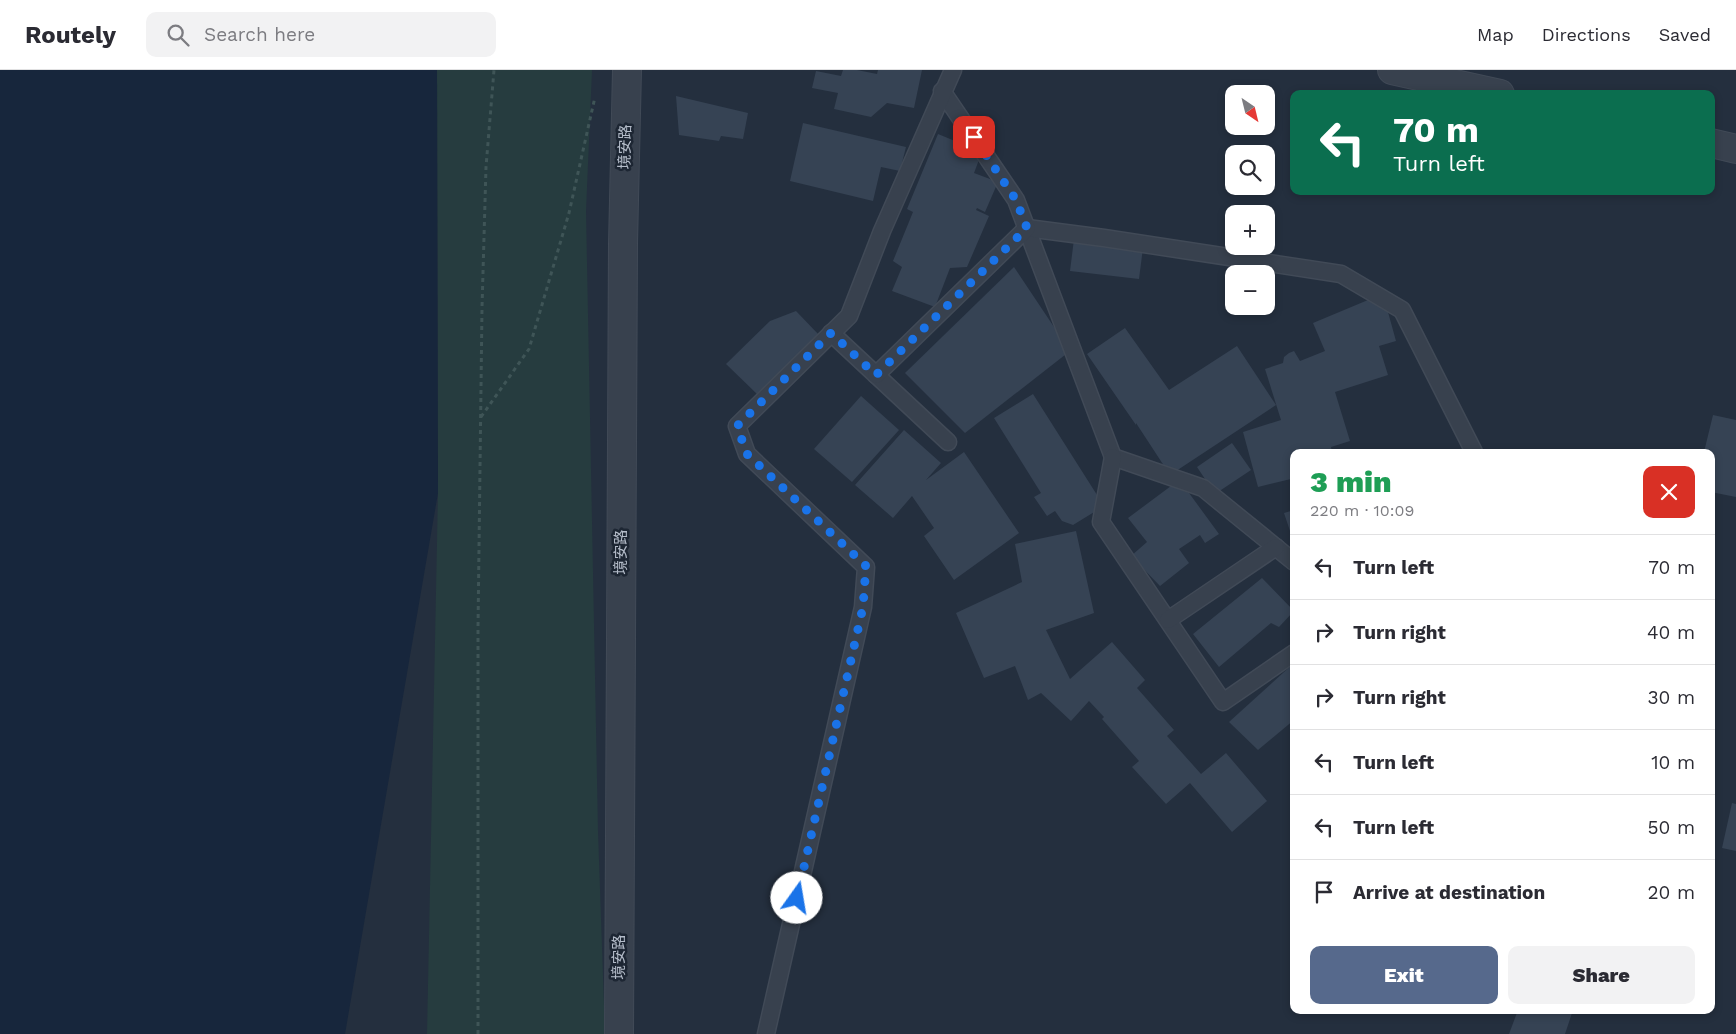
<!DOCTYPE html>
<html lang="en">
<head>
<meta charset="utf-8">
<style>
  body { margin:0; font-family:"Work Sans","Noto Sans TC",sans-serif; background:#f2f2f3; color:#2b2b33; height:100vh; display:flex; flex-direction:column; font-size:19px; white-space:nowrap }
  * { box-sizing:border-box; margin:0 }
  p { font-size:16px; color:#7c7c81 }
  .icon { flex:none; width:28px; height:28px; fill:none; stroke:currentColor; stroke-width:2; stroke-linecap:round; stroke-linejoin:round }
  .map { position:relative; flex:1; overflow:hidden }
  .panel { position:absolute; left:1290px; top:379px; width:425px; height:565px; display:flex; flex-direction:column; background:#fff; border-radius:10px; box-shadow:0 2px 8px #0003 }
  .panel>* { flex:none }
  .guide { position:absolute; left:1290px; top:20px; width:425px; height:105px; border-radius:10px; box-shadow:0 2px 8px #0003; background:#0b6e4f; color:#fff; overflow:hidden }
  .needle { width:32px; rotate:145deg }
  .fabs { position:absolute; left:1225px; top:15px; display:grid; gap:10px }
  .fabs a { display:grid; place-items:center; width:50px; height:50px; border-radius:10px; background:#fff; box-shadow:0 2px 8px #0003; font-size:25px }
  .pin { position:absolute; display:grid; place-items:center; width:42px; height:42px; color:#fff; margin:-21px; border-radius:10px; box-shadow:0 2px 8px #0006 }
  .me { position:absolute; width:55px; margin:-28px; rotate:13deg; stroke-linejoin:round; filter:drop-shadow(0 0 4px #0008) }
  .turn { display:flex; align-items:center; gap:18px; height:105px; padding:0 20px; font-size:22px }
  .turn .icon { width:65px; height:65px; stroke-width:2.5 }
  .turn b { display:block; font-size:35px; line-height:42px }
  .round { display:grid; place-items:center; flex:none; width:52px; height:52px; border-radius:10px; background:#f2f2f3 }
  .head { display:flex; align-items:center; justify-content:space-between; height:85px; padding:0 20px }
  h1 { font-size:30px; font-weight:800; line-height:38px; color:#1e9e55 }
  .primary-button { display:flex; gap:10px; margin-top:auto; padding:10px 20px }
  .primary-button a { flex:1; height:58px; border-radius:10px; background:#56698c; color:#fff; font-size:20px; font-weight:800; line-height:58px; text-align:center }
  .primary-button a+a { background:#f2f2f3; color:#2b2b33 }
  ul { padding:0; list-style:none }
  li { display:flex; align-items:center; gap:15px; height:65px; padding:0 20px; border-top:1px solid #e1e1e2 }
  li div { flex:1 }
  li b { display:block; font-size:19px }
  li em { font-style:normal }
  header { display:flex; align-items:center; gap:30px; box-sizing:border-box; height:70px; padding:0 25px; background:#fff; border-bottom:1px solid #e1e1e2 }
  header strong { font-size:24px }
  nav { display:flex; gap:28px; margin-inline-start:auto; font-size:18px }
  .search { width:350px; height:45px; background:#f2f2f3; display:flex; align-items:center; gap:12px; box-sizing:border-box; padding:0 18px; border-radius:10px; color:#7c7c81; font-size:19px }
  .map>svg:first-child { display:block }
  .green { fill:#263c3f }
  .water { fill:#17263c }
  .building { fill:#364354 }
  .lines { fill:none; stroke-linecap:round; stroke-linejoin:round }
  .service-casing { stroke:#414a57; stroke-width:19 }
  .minor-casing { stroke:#414a57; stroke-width:30 }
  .path { stroke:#3f5557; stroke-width:3; stroke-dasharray:4 4; stroke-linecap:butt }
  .service { stroke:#38414e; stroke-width:16 }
  .minor { stroke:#38414e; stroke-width:28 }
  .route { stroke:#1a73e8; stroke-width:9; stroke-dasharray:0 16.2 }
  .labels { text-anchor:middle; stroke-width:5; stroke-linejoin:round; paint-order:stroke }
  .street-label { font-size:15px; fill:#b4bcc9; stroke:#1d2633 }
</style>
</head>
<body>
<header>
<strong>Routely</strong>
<div class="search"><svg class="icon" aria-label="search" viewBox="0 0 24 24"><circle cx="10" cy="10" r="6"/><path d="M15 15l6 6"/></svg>Search here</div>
<nav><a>Map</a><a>Directions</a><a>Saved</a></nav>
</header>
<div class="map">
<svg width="1736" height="964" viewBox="0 0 1736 964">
  <rect width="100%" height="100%" fill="#242f3e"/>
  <path class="green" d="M437 0H592L586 141 598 761 605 964H427L438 423Z"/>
  <path class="water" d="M0 0H437L438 423 345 964H0Z"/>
  <g class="building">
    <path d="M843 0H857L877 4 878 0H922L914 38 887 33 871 47 834 39 838 23 812 18 816 1 841 6Z"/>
    <path d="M676 26 748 43 743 69 721 66 719 71 679 65Z"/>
    <path d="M803 53 906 77 900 101 881 97 873 131 790 111Z"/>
    <path d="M938 64 982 82 974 103 998 112 985 142 977 138 976 140 989 146 967 197 950 198 935 237 892 221 902 197 893 191 913 142 907 139Z"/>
    <path d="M1074 169 1143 178 1139 209 1070 201Z"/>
    <path d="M1014 197 1070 281 965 363 905 303Z"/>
    <path d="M1368 230 1388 242 1396 271 1379 276 1388 305 1335 322 1350 371 1331 377 1332 382H1294V416L1291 409 1258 417 1243 362 1281 350 1265 299 1283 293 1284 287 1289 283 1294 281 1300 291 1325 281 1313 253Z"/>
    <path d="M796 241 820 266 759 326 726 294 770 251Z"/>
    <path d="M1125 258 1169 320 1237 276 1276 335 1170 405 1136 353V355L1087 284Z"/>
    <path d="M1033 324 1104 436 1073 455 1062 451 1055 441 1047 446 1034 427 1041 423 994 348Z"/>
    <path d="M861 326 899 360 852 412 814 379Z"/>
    <path d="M1713 345 1736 350V427L1711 422V382H1704Z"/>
    <path d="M904 360 941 393 926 410 964 382 1019 463 954 510 924 466 934 458 912 426 893 448 855 415Z"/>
    <path d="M1232 373 1251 400 1215 424 1197 397Z"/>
    <path d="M1171 416 1189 423 1219 464 1205 473 1200 465 1179 479 1189 493 1160 516 1131 486 1147 472 1128 448Z"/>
    <path d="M1294 440V470H1293L1284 443Z"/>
    <path d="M1076 461 1094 543 1046 560 1070 609 1112 572 1145 610 1137 618 1174 660 1167 666 1201 704 1226 683 1267 731 1232 762 1190 713 1166 734 1132 697 1139 691 1102 649 1104 647 1089 631 1071 651 1041 623 1028 630 1015 596 984 608 956 543 1022 512 1015 474Z"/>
    <path d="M1262 508 1294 541 1279 557 1271 553 1219 597 1193 564Z"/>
    <path d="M1294 593V650L1258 680 1229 652Z"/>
    <path d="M1732 733 1736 734V781L1722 778Z"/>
    <path d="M1518 940H1573L1565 964H1509Z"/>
  </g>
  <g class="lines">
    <defs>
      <g id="service">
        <path d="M942 21 1016 130 1113 387 1203 418 1294 492"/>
        <path d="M1027 158 1104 168 1341 204 1402 240 1474 382"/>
        <path d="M831 263 948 372"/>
        <path d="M876 305 1027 158"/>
        <path d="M1113 387 1101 452 1223 632 1294 583"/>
        <path d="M1168 550 1276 477"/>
        <path d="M766 964 863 537 866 497 747 384 737 356 849 246 882 161 953 0"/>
      </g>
      <g id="minor">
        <path d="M1392 0 1500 24"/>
        <path d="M1711 73 1736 79"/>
        <path d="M619 964 623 174 627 0"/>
      </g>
    </defs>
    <use href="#service" class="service-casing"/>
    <use href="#minor" class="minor-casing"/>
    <g class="path">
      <path d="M481 347 529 279 569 143 595 27"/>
      <path d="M478 964V558L482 238 486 97 494 0"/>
    </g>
    <use href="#service" class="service"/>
    <use href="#minor" class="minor"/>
  </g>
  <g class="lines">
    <path class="route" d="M797 828 863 537 866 496 747 384 737 356 831 263 876 305 1027 158 1016 130 974 67"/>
  </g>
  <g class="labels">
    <g class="street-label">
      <text transform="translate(625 77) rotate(-89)" y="5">境安路</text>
      <text transform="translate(621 482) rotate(-90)" y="5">境安路</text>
      <text transform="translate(619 887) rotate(-90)" y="5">境安路</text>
    </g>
  </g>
</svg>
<div class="fabs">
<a><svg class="needle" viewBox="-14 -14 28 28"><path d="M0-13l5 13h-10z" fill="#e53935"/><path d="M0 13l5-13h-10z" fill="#7c7c81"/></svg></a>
<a><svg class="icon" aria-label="search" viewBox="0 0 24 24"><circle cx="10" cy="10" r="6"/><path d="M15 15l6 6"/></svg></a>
<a>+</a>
<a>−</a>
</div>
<div class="pin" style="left:974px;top:67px;background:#d93025"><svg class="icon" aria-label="arrive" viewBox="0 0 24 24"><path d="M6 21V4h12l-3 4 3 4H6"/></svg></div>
<svg class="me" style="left:797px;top:828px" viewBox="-20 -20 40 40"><circle r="19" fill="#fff"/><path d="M0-13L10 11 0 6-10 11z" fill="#1a73e8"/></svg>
<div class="guide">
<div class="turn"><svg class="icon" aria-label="left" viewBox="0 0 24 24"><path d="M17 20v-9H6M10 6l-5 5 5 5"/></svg><div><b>70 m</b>Turn left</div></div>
</div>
<section class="panel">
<div class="head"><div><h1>3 min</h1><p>220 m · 10:09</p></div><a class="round" style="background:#d93025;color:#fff"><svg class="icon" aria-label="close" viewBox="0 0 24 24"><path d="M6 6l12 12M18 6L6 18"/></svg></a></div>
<ul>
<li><svg class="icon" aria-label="left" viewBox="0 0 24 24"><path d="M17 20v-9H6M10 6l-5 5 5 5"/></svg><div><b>Turn left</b></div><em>70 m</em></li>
<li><svg class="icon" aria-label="right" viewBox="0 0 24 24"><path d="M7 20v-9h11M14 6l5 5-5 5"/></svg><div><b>Turn right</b></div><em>40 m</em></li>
<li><svg class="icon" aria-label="right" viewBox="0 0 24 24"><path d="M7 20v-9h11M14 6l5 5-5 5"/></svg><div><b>Turn right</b></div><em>30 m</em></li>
<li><svg class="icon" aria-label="left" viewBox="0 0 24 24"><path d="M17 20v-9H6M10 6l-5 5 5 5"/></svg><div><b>Turn left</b></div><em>10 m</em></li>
<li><svg class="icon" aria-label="left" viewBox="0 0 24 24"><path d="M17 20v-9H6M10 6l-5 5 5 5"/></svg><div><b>Turn left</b></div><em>50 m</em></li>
<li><svg class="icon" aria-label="arrive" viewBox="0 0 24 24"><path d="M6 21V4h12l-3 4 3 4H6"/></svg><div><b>Arrive at destination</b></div><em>20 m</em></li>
</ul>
<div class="primary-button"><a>Exit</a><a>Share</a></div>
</section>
</div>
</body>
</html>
